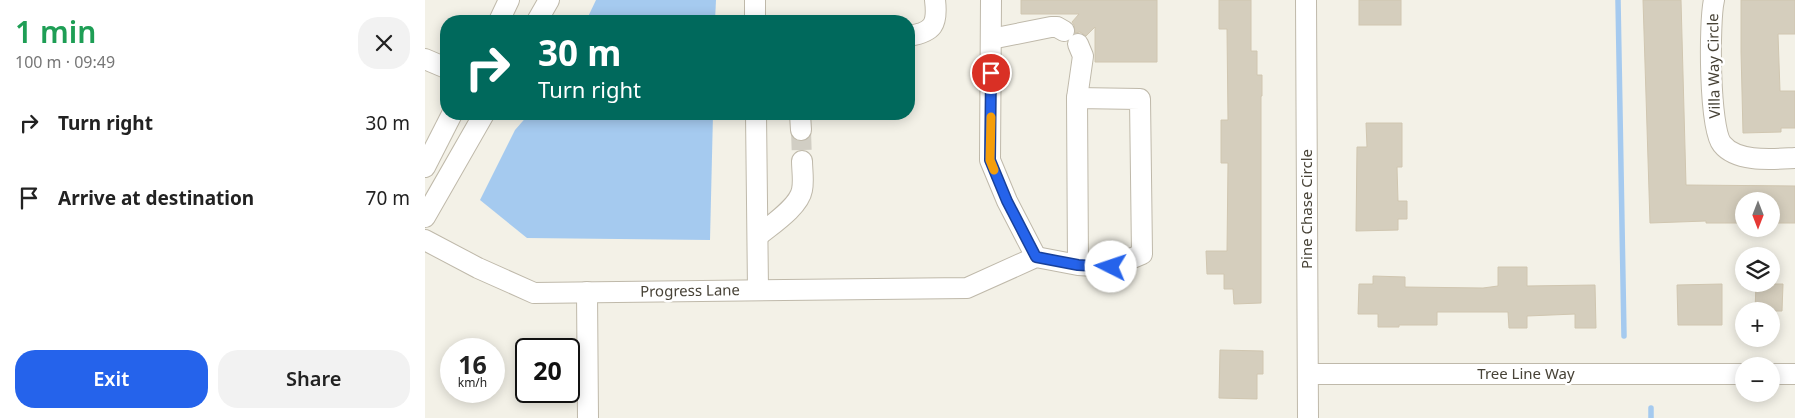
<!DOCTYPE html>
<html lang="en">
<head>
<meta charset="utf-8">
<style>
  body { margin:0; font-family:"Noto Sans",sans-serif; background:#f2f2f2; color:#222; height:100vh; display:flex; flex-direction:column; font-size:19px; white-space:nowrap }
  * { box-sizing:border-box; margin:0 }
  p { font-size:16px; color:#767676 }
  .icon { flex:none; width:28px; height:28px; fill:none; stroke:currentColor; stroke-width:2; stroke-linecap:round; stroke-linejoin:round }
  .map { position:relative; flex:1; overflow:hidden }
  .drawer { display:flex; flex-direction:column; background:#fff; width:425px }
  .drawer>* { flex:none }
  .hud { position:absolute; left:15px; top:15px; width:475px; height:105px; border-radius:20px; box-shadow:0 2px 12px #0003; background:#00695c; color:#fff; overflow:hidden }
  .needle { width:32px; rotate:180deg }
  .controls { position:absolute; left:1310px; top:192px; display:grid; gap:10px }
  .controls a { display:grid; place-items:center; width:45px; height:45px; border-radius:50%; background:#fff; box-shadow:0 2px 12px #0003; font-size:25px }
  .speed { position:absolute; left:15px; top:338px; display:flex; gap:10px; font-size:25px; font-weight:700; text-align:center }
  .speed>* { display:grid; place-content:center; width:65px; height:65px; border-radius:50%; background:#fff; box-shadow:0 2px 12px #0003; line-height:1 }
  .speed small { font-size:12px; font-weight:400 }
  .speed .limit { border:2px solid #111; border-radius:8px; background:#fff; color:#111 }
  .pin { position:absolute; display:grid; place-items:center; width:42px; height:42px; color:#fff; margin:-21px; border:2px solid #fff; border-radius:50%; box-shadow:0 1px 5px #0007 }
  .me { position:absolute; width:55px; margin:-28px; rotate:274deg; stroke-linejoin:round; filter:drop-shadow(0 0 4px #0008) }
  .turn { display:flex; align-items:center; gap:18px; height:105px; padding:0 15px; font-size:22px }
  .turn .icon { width:65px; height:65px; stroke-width:2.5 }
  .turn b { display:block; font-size:35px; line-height:42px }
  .round { display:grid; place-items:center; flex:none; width:52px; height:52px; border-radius:20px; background:#f2f2f2 }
  .overview { display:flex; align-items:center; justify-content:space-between; height:85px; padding:0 15px }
  h1 { font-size:30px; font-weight:600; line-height:38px; color:#1e9e55 }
  .button { display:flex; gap:10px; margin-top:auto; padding:10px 15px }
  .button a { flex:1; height:58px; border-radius:20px; background:#2563eb; color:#fff; font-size:20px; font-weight:600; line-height:58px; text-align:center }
  .button a+a { background:#f2f2f2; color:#222 }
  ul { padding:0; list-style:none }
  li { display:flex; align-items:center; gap:15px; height:75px; padding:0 15px }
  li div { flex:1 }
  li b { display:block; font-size:19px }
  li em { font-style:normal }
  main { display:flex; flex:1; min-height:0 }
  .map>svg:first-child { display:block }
  .water { fill:#a5caef }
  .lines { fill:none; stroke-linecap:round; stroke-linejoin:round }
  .stream { stroke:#a5caef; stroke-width:5.5 }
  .building { fill:#d5cebd; stroke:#d0c6b0 }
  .minor-tunnel { stroke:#d1cec4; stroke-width:20; stroke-dasharray:20 10; stroke-linecap:butt }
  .minor-casing { stroke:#bfb9aa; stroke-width:22 }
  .minor { stroke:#fff; stroke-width:20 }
  .route-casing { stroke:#184099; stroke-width:12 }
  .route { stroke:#2563eb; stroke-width:9 }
  .slow { stroke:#f59e0b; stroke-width:9 }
  .labels { text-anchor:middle; stroke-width:5; stroke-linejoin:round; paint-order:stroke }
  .street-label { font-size:15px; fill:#474236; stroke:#fff }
</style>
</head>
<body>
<main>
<section class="drawer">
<div class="overview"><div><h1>1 min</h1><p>100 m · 09:49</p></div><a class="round"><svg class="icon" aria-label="close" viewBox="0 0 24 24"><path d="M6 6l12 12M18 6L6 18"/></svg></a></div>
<ul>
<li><svg class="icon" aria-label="right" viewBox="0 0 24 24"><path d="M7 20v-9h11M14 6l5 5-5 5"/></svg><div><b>Turn right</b></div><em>30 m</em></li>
<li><svg class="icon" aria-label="arrive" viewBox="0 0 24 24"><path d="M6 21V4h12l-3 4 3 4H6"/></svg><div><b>Arrive at destination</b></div><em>70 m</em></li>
</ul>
<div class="button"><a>Exit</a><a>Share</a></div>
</section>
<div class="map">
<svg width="1370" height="418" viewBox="0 0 1370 418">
  <rect width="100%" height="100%" fill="#f3f1e7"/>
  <g class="water">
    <path d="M171 0H291L290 21H161Z"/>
    <path d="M104 114H288L285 240 102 238 55 200 90 130Z"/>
  </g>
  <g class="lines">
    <g class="stream">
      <path d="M1193 0 1199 336"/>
      <path d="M1226 418V408"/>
    </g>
  </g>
  <g class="building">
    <path d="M596 0H732V62H670V27L661 36 655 32 650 33 649 25 647 22 654 14H596Z"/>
    <path d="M794 0H826V51H832V75H837V96H836V303L809 304 808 289H799V274H782L781 251H802L803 163H796V120H803L802 29H794Z"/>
    <rect x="934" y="0" width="42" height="25"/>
    <path d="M1218 0H1256L1261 185 1370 186V223H1346V201H1319V223H1281V221L1225 223Z"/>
    <path d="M1316 0H1370V34H1353L1355 91H1370V128H1356V132L1318 133 1316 51Z"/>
    <path d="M941 123H977V167H972L973 201H982V219H973V230L931 231 932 147H942Z"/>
    <path d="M1073 267H1102V286L1170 285 1171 328H1150V314L1102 316V328H1084L1083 312H1012V325H974V327H953V314H933L934 284H948V276L980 277V287L1058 288 1073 286Z"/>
    <path d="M1297 284V325H1253L1252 285Z"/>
    <path d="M1331 284H1358L1357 311H1330Z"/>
    <path d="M795 350 838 351V374H832V399L794 398Z"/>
  </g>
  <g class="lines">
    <path class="minor-tunnel" d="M376 130 377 161"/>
    <defs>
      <g id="minor">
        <path d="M330 0V21"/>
        <path d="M566 0 565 160 582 201 611 257"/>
        <path d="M881 0 883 418"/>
        <path d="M1289 0C1284 21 1284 128 1297 144 1312 163 1349 159 1370 158"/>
        <path d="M74 21 84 0"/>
        <path d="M112 21 124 0"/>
        <path d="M484 36C508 32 513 25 510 0"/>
        <path d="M566 39 626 27H632L639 31"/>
        <path d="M0 59 21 68"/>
        <path d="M652 98 658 56 653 44"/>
        <path d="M331 114 333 290"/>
        <path d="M375 114 376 130"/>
        <path d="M0 167 27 114"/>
        <path d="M0 217 59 114"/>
        <path d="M333 236C346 225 374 207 377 190 379 181 377 170 377 161"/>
        <path d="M0 240 53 268 109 293 542 288 611 257 653 265 686 267 717 254 715 99 652 98 653 265"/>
        <path d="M162 292 163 418"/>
        <path d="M883 374H1319"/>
        <path d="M1346 374H1370"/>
      </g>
    </defs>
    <use href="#minor" class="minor-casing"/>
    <use href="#minor" class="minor"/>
  </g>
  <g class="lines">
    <defs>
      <path id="route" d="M566 73 565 160 582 201 611 257 653 265 686 267"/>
    </defs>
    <use href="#route" class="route-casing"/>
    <use href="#route" class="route"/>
    <path class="slow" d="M566 117 565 160 569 170"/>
  </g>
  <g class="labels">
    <g class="street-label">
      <text transform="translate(1289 66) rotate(-91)" y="5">Villa Way Circle</text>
      <text transform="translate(882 209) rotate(-90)" y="5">Pine Chase Circle</text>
      <text transform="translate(265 291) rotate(-1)" y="5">Progress Lane</text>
      <text x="1101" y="379">Tree Line Way</text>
    </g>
  </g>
</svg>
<div class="controls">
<a><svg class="needle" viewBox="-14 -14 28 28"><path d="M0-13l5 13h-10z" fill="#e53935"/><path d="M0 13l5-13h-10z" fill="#767676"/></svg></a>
<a><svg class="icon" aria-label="layers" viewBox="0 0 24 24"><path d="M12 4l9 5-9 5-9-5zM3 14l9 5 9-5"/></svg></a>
<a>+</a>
<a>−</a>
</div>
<div class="speed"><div>16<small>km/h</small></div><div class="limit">20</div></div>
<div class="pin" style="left:566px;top:73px;background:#d93025"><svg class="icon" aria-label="arrive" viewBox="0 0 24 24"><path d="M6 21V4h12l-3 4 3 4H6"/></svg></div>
<svg class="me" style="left:686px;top:267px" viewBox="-20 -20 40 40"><circle r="19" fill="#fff"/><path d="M0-13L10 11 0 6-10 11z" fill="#2563eb"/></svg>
<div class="hud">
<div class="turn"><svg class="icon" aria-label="right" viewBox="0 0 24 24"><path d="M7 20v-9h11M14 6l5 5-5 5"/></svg><div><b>30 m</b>Turn right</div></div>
</div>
</div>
</main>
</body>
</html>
